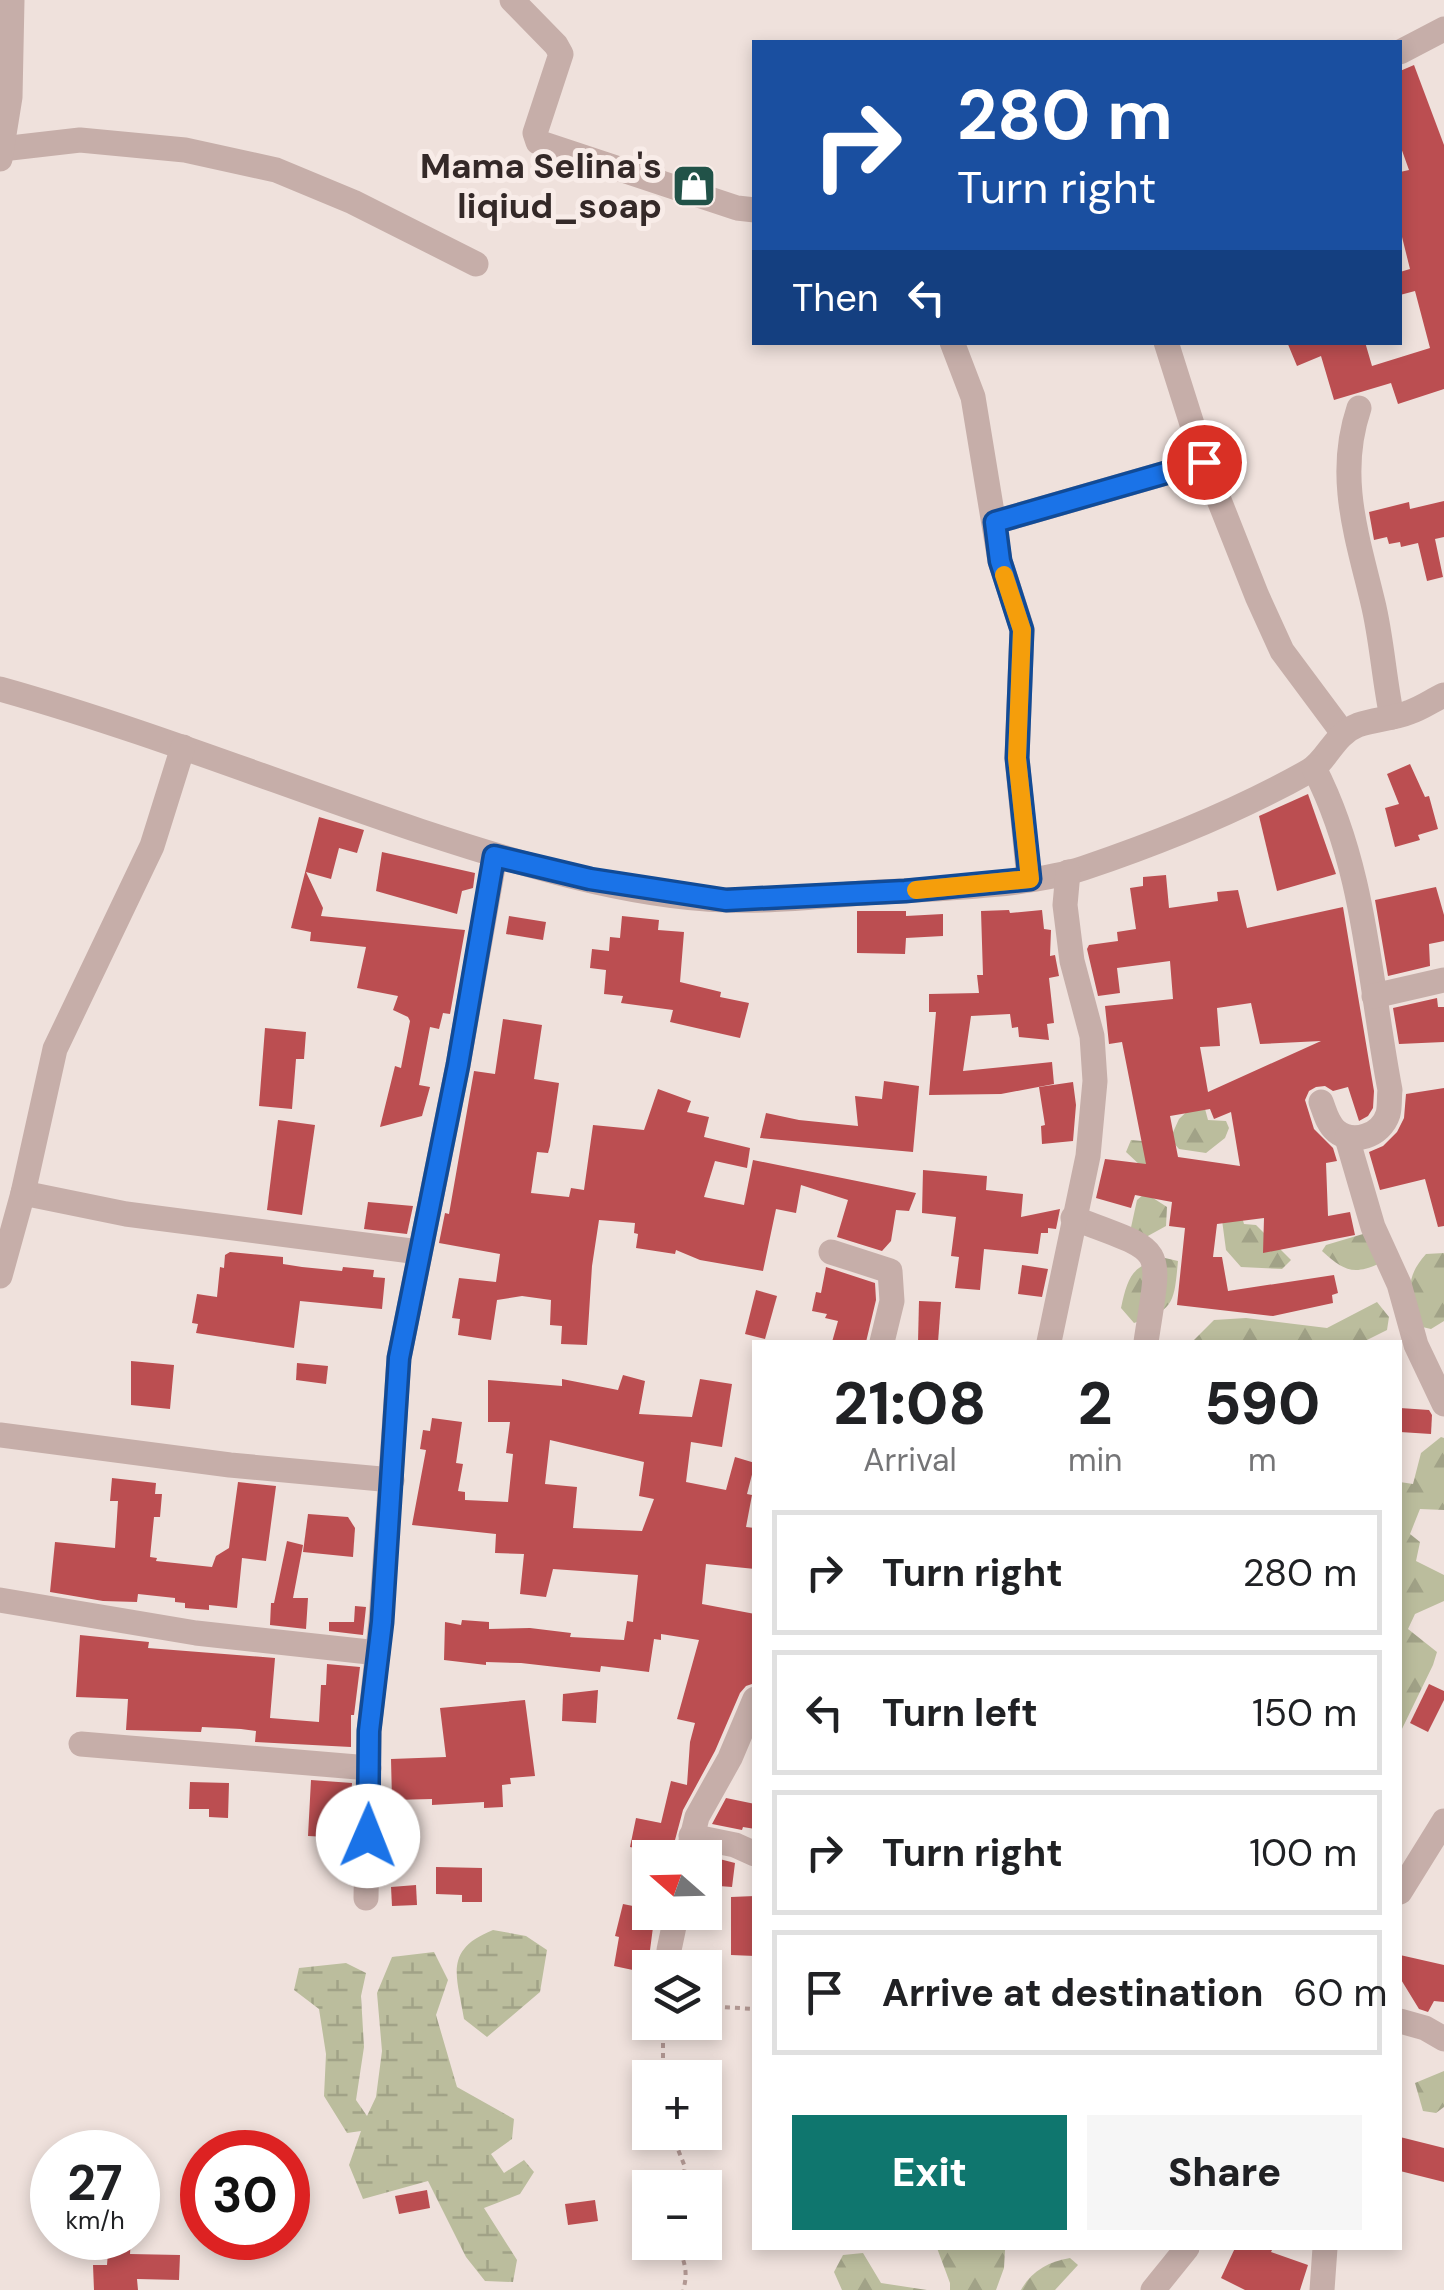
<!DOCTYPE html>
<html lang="en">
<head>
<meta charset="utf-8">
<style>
  body { margin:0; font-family:"DM Sans",sans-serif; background:#f6f6f6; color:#202124; height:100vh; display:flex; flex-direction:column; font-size:38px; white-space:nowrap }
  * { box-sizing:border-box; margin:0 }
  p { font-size:32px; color:#757577 }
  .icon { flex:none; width:55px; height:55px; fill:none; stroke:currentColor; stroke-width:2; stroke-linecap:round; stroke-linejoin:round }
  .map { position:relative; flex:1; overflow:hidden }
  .side { position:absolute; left:752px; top:1340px; width:650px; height:910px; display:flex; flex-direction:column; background:#fff; border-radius:0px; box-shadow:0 5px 15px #0003 }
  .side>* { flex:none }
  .banner { position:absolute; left:752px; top:40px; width:650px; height:305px; border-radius:0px; box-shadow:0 5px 15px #0003; background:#1a4fa0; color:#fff; overflow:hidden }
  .needle { width:65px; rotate:290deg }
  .controls { position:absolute; left:632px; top:1840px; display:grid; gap:20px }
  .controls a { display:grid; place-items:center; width:90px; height:90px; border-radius:0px; background:#fff; box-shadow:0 5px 15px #0003; font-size:50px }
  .speed { position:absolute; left:30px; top:2130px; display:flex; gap:20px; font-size:50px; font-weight:700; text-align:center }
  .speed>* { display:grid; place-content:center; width:130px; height:130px; border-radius:50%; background:#fff; box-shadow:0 5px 15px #0003; line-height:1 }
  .speed small { font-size:25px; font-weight:400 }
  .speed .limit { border:15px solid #d22; background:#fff; color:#111 }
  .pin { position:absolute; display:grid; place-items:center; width:85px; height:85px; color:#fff; margin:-42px; border:5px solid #fff; border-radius:50%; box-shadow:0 2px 10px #0007 }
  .me { position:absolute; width:110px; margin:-55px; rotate:1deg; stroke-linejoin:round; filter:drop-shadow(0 0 8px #0008) }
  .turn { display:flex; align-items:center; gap:35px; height:210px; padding:0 40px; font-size:45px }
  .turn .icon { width:130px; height:130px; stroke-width:2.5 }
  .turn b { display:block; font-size:70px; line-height:85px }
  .then { display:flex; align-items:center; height:95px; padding:0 40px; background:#0003; gap:20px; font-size:38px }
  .eta { display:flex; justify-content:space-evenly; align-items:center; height:170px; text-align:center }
  .eta b { font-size:60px; font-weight:800; line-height:70px }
  .cta { display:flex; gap:20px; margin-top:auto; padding:20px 40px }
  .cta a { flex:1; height:115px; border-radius:0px; background:#0f766e; color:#fff; font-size:40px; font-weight:800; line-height:115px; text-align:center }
  .cta a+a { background:#f6f6f6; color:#202124 }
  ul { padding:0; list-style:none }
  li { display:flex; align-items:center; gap:30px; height:125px; margin:0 20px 15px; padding:0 20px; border:5px solid #e0e0e0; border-radius:0px }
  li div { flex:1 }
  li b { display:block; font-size:38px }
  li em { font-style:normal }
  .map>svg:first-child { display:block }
  .forest { fill:url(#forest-firs) }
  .wetland { fill:url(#wetland-marsh) }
  .building { fill:#bb4e51; fill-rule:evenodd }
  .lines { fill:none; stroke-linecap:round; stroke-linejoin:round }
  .path { stroke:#b29893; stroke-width:4; stroke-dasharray:5 5; stroke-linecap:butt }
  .street { stroke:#c6aea9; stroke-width:25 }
  .route-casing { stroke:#114b97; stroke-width:25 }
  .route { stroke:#1a73e8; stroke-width:18 }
  .slow { stroke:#f59e0b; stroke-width:18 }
  .labels { text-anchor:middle; stroke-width:10; stroke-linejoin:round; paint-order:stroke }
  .poi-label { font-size:35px; font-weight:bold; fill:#342928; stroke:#f8ece8; text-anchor:end }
</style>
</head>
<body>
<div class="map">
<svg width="1444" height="2290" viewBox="0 0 1444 2290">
  <defs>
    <pattern id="forest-firs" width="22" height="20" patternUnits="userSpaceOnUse" patternTransform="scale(2.5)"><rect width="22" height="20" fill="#bbbd9d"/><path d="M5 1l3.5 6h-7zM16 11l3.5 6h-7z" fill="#a1a287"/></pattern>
    <pattern id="wetland-marsh" width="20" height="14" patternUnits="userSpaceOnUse" patternTransform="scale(2.5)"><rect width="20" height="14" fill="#bbbd9d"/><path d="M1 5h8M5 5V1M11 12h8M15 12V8" fill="none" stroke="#a1a287"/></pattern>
  </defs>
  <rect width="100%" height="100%" fill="#efe1dc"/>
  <g class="forest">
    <path d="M1196 1103 1204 1105 1208 1120 1226 1121 1229 1128 1225 1138 1206 1153 1179 1149 1170 1139 1179 1119Z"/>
    <path d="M1131 1140 1164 1143 1153 1198 1167 1207 1166 1226 1146 1237 1130 1232 1137 1200 1143 1195 1141 1166 1126 1152Z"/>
    <path d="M1234 1190 1244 1224 1256 1225 1291 1260 1282 1269 1241 1267 1226 1250 1220 1205Z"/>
    <path d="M1363 1234 1378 1264C1352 1276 1342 1269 1322 1251L1326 1245Z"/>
    <path d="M1444 1253V1321L1431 1329 1418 1326C1410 1294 1403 1280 1426 1254Z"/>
    <path d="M1165 1258 1178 1261C1174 1302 1175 1310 1134 1323L1121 1308C1128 1276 1132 1265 1165 1258Z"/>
    <path d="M1377 1302 1389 1317 1387 1330 1363 1342H1192L1214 1320 1246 1318 1327 1328Z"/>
    <path d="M1441 1437 1444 1438V1510L1420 1509 1410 1534 1420 1542 1416 1561 1444 1575V1601L1415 1614 1408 1629 1437 1652 1433 1665 1400 1733V1482L1413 1484 1421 1453Z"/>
    <path d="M1444 2071V2107L1436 2113 1423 2111 1415 2083Z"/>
    <path d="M937 2248 1005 2250 1004 2268 996 2290H950V2283Z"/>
    <path d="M863 2253 881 2283 927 2290H842L834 2272 843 2255Z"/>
    <path d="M1070 2258 1078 2265 1055 2290H1021C1031 2271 1050 2261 1070 2258Z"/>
  </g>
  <g class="wetland">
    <path d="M493 1930 526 1936 547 1950 540 1992 487 2037 464 2019C457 1976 443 1950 493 1930Z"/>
    <path d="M434 1952 448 1980 436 2015 457 2087 514 2119 512 2139 491 2154 504 2173 524 2160 534 2172 520 2194 484 2208 517 2260 513 2282 485 2281 466 2257 428 2181 363 2199 349 2165 361 2131 347 2133 324 2096 326 2054 319 2009 294 1990 299 1968 346 1963 366 1973 361 1996 364 2047 356 2100 367 2116 376 2097 382 2051 377 1993 392 1957Z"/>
  </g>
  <g class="building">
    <path d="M1414 65 1444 145V389L1398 404 1391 383 1334 400 1321 356 1297 366 1287 342H1365L1372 366 1430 348 1415 291 1400 295V272L1410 269 1400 229V172L1409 170 1400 145V71Z"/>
    <path d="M1444 501V537L1435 539 1443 577 1427 581 1418 543 1401 547 1400 542 1389 544 1387 537 1374 540 1369 512 1409 502 1410 509Z"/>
    <path d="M1410 764 1425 797 1429 796 1438 829 1418 835 1420 840 1395 847 1385 808 1399 804 1387 774Z"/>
    <path d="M1308 794 1336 874 1277 891 1259 816Z"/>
    <path d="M319 817 364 830 357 853 339 848 331 879 306 872 323 908 321 916 465 930 450 1014 443 1013 439 1029 430 1027 419 1085 430 1087 422 1116 380 1127 395 1066 401 1068 410 1021 408 1017 393 1010 398 996 357 988 366 947 310 941 311 932 291 928Z"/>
    <path d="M382 852 475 873 473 888 462 891 457 914 376 891Z"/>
    <path d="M1166 875 1169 908 1218 901 1217 892 1238 890 1247 928 1343 907 1374 1091 1373 1108 1368 1116 1359 1121 1348 1087 1333 1091 1325 1086 1316 1087 1309 1091 1305 1100 1314 1129 1333 1148 1337 1161 1326 1163 1328 1216 1350 1212 1355 1235 1263 1253 1264 1218 1217 1224 1213 1257H1222L1228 1291 1334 1275 1338 1293 1332 1295 1333 1303 1273 1316 1177 1305 1185 1228 1169 1226 1172 1202 1135 1195 1131 1208 1096 1198 1105 1159 1146 1164 1122 1042 1109 1044 1105 1006 1173 999 1170 961 1117 968 1120 993 1098 996 1087 949 1089 945 1118 941 1117 932 1136 929 1130 888 1143 886V877ZM1251 1003 1260 1044 1321 1041 1208 1092 1200 1047 1220 1046 1217 1008ZM1210 1109 1214 1119 1231 1112 1240 1166 1178 1157 1170 1116Z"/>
    <path d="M1436 887 1444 915V941L1429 944 1430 966 1388 976 1375 900Z"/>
    <path d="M1009 910 1010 913 1042 910 1044 929 1051 930 1050 956 1055 955 1059 976 1049 978 1054 1023 1047 1024 1049 1040 1019 1037 1018 1027 1012 1028 1010 1014 971 1016 963 1071 1052 1062 1054 1084 1001 1094 929 1095 936 1012H929V994L979 993 977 975H983L981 911Z"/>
    <path d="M857 911H906V916L943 914V936L906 938 905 954 857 953Z"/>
    <path d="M509 916 546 922 543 940 506 934Z"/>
    <path d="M622 916 659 920 658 930 684 932 680 982 721 992 720 997 749 1003 740 1038 670 1022 673 1010 621 1003 623 996 604 994 606 970 590 968 592 949 609 951 610 937 620 938Z"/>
    <path d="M1437 998 1438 1007H1444V1042L1399 1044 1393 1008Z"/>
    <path d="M503 1019 542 1025 534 1079 559 1083 550 1146 548 1153 537 1152 531 1193 569 1197 571 1188 584 1190 593 1125 644 1130 658 1089 691 1101 687 1112 709 1117 704 1137 750 1148 747 1168 715 1161 704 1197 744 1205 753 1160 916 1193 909 1211 896 1210 891 1241 882 1251 837 1237 848 1200 801 1185 796 1213 776 1209 763 1271 700 1260 676 1250 675 1254 636 1248 638 1234 634 1233 635 1223 599 1220 592 1266 587 1345 561 1344 562 1326 550 1325 551 1300 522 1296 497 1300 491 1340 458 1335 460 1319 452 1318 459 1278 496 1282 500 1254 439 1243 445 1213 449 1214 474 1071 495 1074Z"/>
    <path d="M265 1028 306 1032 304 1059H296L292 1109 259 1106Z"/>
    <path d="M884 1081 919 1086 913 1152 760 1138 766 1113 799 1120 858 1126 855 1096 882 1099Z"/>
    <path d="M1073 1082 1076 1105 1073 1141 1042 1144 1041 1126 1045 1125 1039 1087Z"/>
    <path d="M1444 1088V1226L1438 1227 1425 1179 1380 1190 1369 1152 1383 1146 1397 1132 1404 1118 1406 1094Z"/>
    <path d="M278 1120 315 1125 302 1215 267 1210Z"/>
    <path d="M923 1170 987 1176 986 1190 1023 1194 1021 1217 1060 1209 1056 1229 1048 1228V1233H1041L1038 1254 984 1249 980 1290 955 1288 959 1257 951 1256 956 1217 922 1213Z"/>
    <path d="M368 1202 413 1206 407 1234 364 1229Z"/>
    <path d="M230 1252 283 1257V1264L302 1267 342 1271 343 1267 374 1270 373 1277 385 1278 382 1309 300 1301 294 1348 196 1333 198 1324 192 1323 197 1294 217 1297 220 1267 224 1268 225 1255Z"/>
    <path d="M1022 1265 1048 1269 1042 1297 1018 1294Z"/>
    <path d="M826 1267 875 1283 876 1300 866 1342H832L838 1321 825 1318 827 1314 812 1311 816 1292 821 1293Z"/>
    <path d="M756 1290 777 1296 765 1339 745 1334Z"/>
    <path d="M919 1301 941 1302 938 1342H918Z"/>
    <path d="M131 1361 174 1365 170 1409 131 1405Z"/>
    <path d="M297 1363 328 1366 326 1384 296 1380Z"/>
    <path d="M623 1375 645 1381 639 1414 692 1417 700 1379 732 1384 722 1447 691 1442 686 1482 726 1490 735 1457 755 1463 747 1494 752 1495 746 1527 755 1528V1569L706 1564 702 1604 755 1614V1683L746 1686 740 1693 715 1751 683 1810 671 1855 630 1847 636 1818 661 1823 671 1781 687 1785 690 1742 695 1723 677 1719 699 1640 661 1634V1640L654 1639 649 1672 601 1666 600 1672 521 1663 486 1662V1665L444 1660 445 1622 461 1625 462 1620 489 1622V1629L530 1628 571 1633 570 1637 624 1640 627 1621 633 1622 638 1575 553 1569 546 1597 520 1594 524 1554 495 1553 496 1534 412 1525 426 1450 420 1449 423 1430 430 1431 432 1418 462 1422 456 1463 463 1464 458 1491 465 1492V1500L508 1502 513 1454 506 1453 510 1422H488V1380L562 1386V1379L618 1390ZM550 1440 644 1462 639 1496 654 1499 642 1531 573 1528 577 1487 545 1484Z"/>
    <path d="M1400 1408 1429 1410 1432 1415 1431 1434 1400 1432Z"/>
    <path d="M112 1478 156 1483 155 1494H162L160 1517H154L150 1557 157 1558 156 1561 212 1567 216 1556 229 1548 238 1482 276 1486 266 1561 242 1558 237 1608 209 1605V1610L185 1608V1603L175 1602V1598L138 1594 137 1602 103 1601 50 1592 55 1542 115 1548 118 1501H110Z"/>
    <path d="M308 1514 348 1517 355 1528 353 1557 303 1552Z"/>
    <path d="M287 1541 303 1545 293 1598H308L306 1629 270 1625 271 1603H274Z"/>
    <path d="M355 1606 366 1607 363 1635 329 1631V1622H354Z"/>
    <path d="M80 1635 149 1642 148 1648 275 1658 270 1718 319 1722 321 1685H326L327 1664 360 1667 354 1715H351V1747L255 1742 256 1731 241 1729 202 1727 201 1732 126 1730 128 1699 76 1697Z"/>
    <path d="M1429 1684 1444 1691V1700L1428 1732 1410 1723Z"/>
    <path d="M598 1690 596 1723 562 1721 563 1694Z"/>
    <path d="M525 1700 535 1776 510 1778 511 1784 502 1785 503 1807 484 1808V1802L432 1805V1799L392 1800 391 1759 446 1757 440 1708Z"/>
    <path d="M311 1780 352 1783 350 1814H342L341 1826 329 1825 328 1837 308 1836Z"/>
    <path d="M190 1782 229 1783 228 1818 209 1817V1809H189Z"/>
    <path d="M726 1798 755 1804V1829L743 1827 742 1830 712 1824Z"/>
    <path d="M704 1855 735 1863 732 1887 705 1885Z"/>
    <path d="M639 1864 650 1865V1912H655L647 1973 614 1966 619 1937 615 1936 623 1904 633 1906Z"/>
    <path d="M436 1867 482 1868V1902H462V1895L436 1894Z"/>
    <path d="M416 1885 417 1905 392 1906 391 1887Z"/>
    <path d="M755 1896V1956L731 1955V1897Z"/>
    <path d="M1400 1955 1444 1965V2002L1434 2001 1428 2012 1419 2009 1400 1978Z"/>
    <path d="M1400 2137 1444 2148V2182L1400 2171Z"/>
    <path d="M427 2190 430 2208 399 2214 395 2196Z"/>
    <path d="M595 2200 598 2221 568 2225 565 2204Z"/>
    <path d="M109 2238 131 2239 130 2254 180 2255 179 2280 137 2279 138 2290H94L93 2265H107Z"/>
    <path d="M1235 2248H1273L1271 2252 1308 2265 1300 2290H1245L1221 2278Z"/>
  </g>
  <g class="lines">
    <g class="path">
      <path d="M705 2006 755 2009"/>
      <path d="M663 2078V2022"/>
      <path d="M671 2132 685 2167 681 2188"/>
      <path d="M675 2242C684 2258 689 2272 683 2290"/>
    </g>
    <g class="street">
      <path d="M512 0 556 45 561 54 535 133 538 142 737 208 755 210"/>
      <path d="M1400 52 1444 29"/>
      <path d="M2 149 80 140 185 150 276 170 353 202 476 264"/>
      <path d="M0 159 10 97 12 0"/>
      <path d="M952 342 973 397 1000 561 1022 629 1017 758 1029 879"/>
      <path d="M1166 342 1204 462 1257 596 1282 651 1343 733"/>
      <path d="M1359 408C1336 476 1357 536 1373 603 1382 640 1384 680 1392 717"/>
      <path d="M995 522 1204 462"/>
      <path d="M0 689C143 729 280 784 420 831 514 862 627 897 726 900 776 902 828 895 879 892 937 889 1030 886 1084 868 1161 842 1238 811 1309 771 1328 760 1333 735 1358 725 1375 719 1393 719 1410 712 1422 708 1433 700 1444 695"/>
      <path d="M1314 768C1366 869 1369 981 1390 1090 1389 1097 1390 1107 1388 1114 1381 1136 1353 1145 1336 1131 1327 1123 1325 1112 1321 1102"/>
      <path d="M1374 996 1444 980"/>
      <path d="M1347 1138 1373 1227 1399 1284 1416 1345 1444 1404"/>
      <path d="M23 1193 126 1214 419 1252"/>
      <path d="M1073 1218C1168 1254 1161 1242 1146 1342"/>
      <path d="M831 1252 890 1271 892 1301 882 1342"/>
      <path d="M0 1276 23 1193 55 1049 152 846 183 747"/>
      <path d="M1049 1342 1088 1156 1095 1081 1092 1036 1072 961 1065 905 1068 872"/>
      <path d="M0 1435 230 1465 392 1480"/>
      <path d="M0 1600 196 1633 378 1653"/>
      <path d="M81 1744 369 1768"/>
      <path d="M691 1836 735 1845 755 1854"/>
      <path d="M687 1858 697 1817 730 1758 755 1699"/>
      <path d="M1400 1892 1444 1821"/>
      <path d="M366 1898 369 1731 381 1621 399 1358 458 1065 495 856"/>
      <path d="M669 1950 677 1912"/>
      <path d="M1400 2021 1425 2028 1444 2039"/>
      <path d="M1153 2290 1187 2248"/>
      <path d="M1322 2290 1325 2248"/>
    </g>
  </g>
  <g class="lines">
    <defs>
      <path id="route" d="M368 1836 369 1731 382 1622 399 1358 458 1065 494 856 590 879 726 900 905 891 1030 879 1017 758 1022 630 1000 561 995 522 1204 462"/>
    </defs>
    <use href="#route" class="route-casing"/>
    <use href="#route" class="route"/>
    <path class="slow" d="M916 890 1030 879 1017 758 1022 630 1004 575"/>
  </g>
  <defs>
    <symbol id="shop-square" viewBox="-11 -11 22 22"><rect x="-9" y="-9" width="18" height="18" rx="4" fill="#215248" stroke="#f8ece8"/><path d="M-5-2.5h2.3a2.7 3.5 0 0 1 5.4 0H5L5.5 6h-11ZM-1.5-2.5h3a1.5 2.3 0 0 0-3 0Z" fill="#fff"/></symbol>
  </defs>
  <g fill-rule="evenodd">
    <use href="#shop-square" x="669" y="161" width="50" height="50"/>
  </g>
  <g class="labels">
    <g class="poi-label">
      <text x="662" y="178">Mama Selina's<tspan x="662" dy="40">liqiud_soap</tspan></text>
    </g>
  </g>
</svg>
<div class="controls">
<a><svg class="needle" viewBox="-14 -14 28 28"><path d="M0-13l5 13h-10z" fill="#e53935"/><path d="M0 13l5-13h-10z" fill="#757577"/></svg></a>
<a><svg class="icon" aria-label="layers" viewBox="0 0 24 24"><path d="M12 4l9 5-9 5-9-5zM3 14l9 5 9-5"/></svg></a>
<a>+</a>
<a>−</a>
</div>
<div class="speed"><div>27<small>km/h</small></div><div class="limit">30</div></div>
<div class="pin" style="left:1204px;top:462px;background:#d93025"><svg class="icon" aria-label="arrive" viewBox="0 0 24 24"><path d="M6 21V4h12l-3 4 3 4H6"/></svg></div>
<svg class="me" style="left:368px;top:1836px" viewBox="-20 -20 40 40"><circle r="19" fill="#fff"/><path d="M0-13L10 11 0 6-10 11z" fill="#1a73e8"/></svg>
<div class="banner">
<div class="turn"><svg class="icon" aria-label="right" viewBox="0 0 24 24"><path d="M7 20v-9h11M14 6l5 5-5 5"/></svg><div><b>280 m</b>Turn right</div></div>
<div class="then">Then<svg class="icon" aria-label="left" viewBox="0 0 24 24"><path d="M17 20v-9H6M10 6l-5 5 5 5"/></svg></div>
</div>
<section class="side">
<div class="eta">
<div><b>21:08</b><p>Arrival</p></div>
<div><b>2</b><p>min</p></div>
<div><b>590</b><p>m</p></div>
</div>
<ul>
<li><svg class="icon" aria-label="right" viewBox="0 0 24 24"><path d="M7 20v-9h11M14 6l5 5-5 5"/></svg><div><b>Turn right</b></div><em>280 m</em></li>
<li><svg class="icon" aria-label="left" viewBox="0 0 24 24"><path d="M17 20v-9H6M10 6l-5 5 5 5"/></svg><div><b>Turn left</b></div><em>150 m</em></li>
<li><svg class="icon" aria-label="right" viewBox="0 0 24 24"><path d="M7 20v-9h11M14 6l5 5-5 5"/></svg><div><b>Turn right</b></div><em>100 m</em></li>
<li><svg class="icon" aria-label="arrive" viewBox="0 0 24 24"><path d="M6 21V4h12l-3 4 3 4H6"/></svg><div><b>Arrive at destination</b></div><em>60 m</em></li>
</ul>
<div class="cta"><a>Exit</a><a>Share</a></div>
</section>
</div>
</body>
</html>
